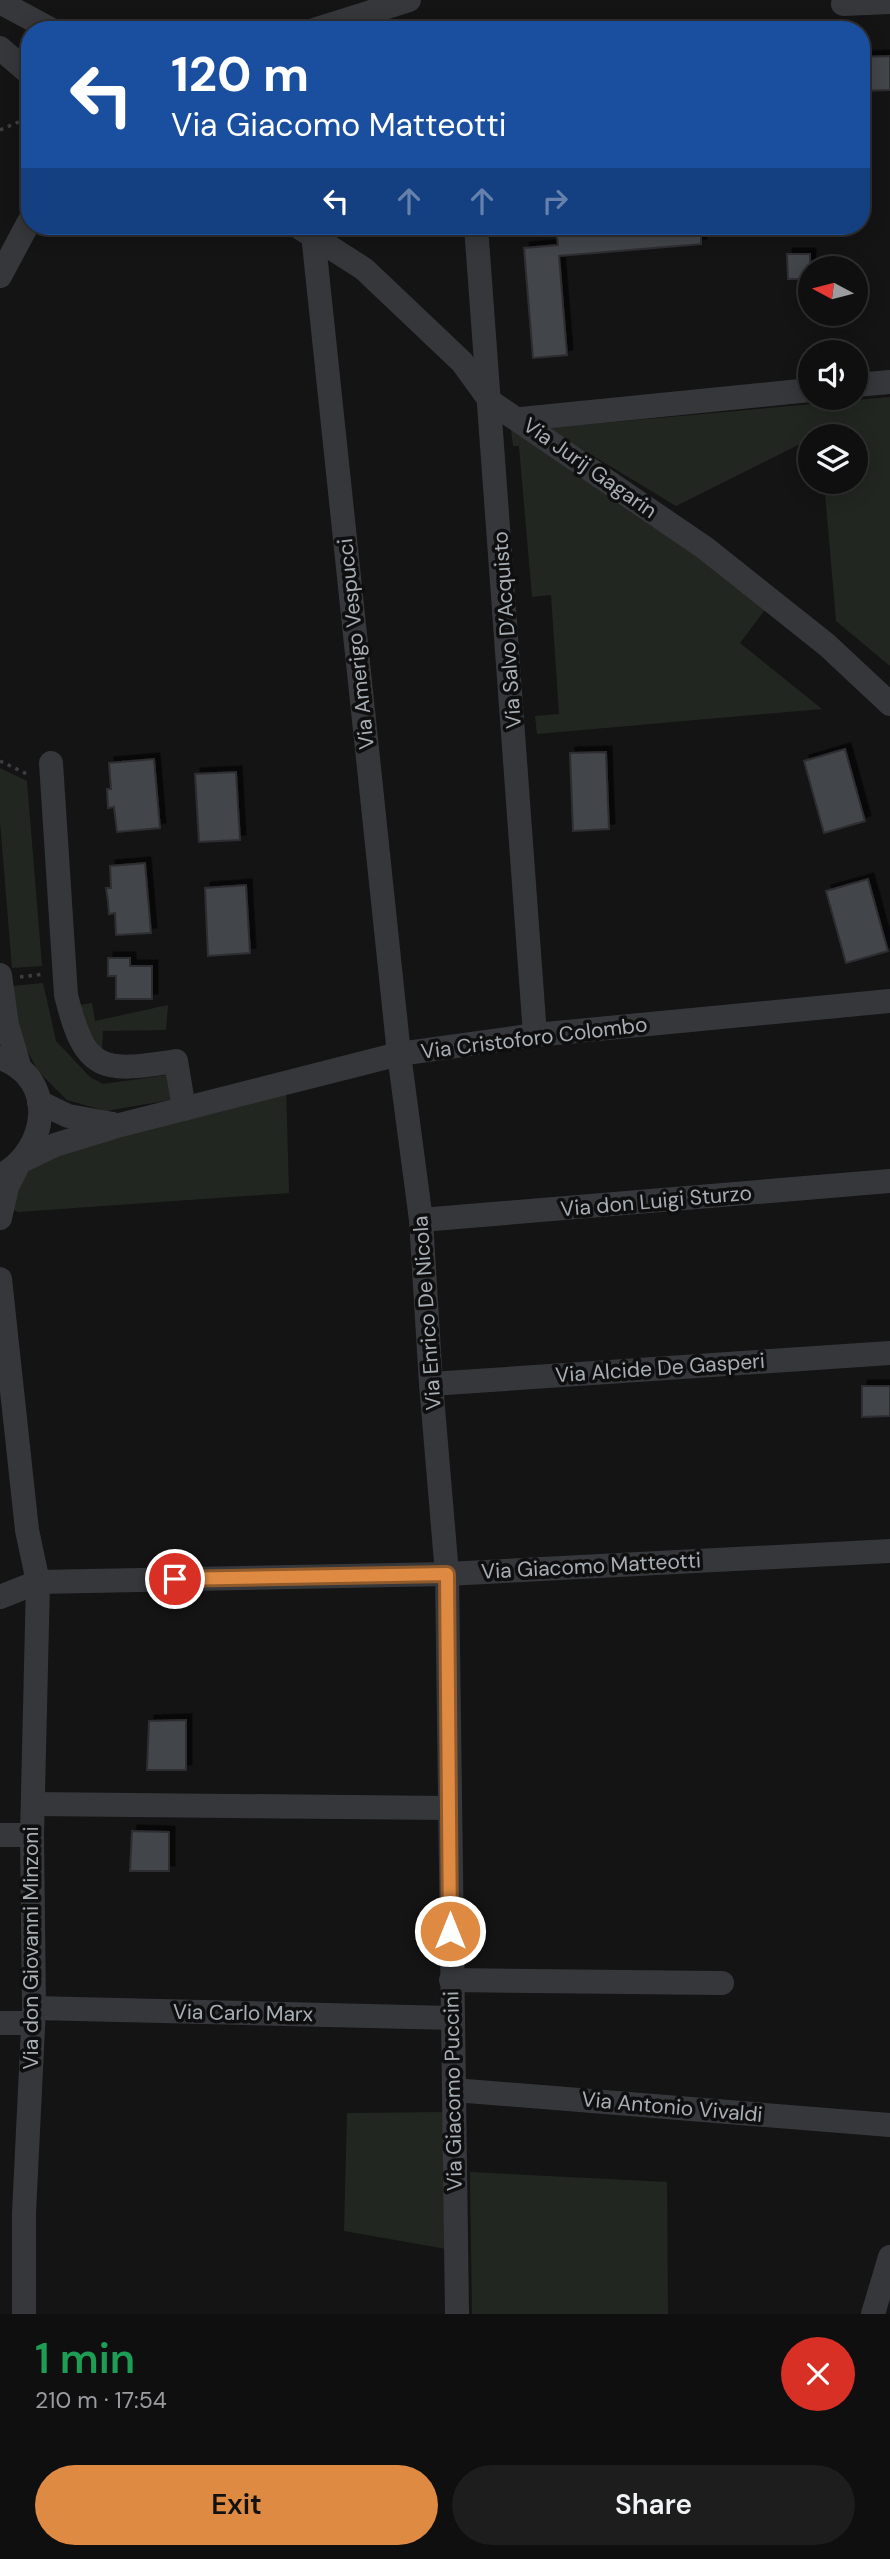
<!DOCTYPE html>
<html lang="en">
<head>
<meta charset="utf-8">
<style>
  body { margin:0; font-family:"DM Sans",sans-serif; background:#1d1d1e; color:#f1f3f6; height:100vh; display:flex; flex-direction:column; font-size:26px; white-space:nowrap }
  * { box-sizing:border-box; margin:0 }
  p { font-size:23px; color:#9b9c9f }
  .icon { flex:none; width:38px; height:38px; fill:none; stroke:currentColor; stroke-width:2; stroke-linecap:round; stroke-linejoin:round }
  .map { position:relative; height:2314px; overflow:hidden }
  .drawer { display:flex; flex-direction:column; background:#0f0f10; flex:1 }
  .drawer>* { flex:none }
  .hud { position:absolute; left:21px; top:21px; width:849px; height:214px; border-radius:28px; box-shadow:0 4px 18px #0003,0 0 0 2px #2f2f30; background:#1a4fa0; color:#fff; overflow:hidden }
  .needle { width:46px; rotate:277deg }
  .buttons { position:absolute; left:798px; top:256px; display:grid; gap:14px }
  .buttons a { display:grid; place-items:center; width:70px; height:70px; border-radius:50%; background:#0f0f10; box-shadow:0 4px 18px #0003,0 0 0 2px #2f2f30; font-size:35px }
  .pin { position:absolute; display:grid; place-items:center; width:60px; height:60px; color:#fff; margin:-30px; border:4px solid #fff; border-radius:50%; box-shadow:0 2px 7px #0007 }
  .me { position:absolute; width:77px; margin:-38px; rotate:0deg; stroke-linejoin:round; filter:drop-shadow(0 0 5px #0008) }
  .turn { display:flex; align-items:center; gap:24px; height:147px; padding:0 35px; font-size:32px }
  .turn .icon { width:91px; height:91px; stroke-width:2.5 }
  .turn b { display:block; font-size:49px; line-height:60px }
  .lanes { display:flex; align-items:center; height:66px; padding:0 35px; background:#0003; justify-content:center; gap:35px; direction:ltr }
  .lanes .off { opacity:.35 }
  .round { display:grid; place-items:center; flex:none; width:74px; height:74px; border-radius:37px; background:#1d1d1e }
  .headline { display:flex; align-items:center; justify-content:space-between; height:119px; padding:0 35px }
  h1 { font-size:42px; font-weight:600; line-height:52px; color:#1e9e55 }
  .button { display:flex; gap:14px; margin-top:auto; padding:14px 35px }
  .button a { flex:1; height:80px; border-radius:42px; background:#df8a42; color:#111; font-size:28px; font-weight:600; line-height:80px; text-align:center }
  .button a+a { background:#1d1d1e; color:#f1f3f6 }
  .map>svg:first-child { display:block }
  .green { fill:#212720 }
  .building { fill:#434548; stroke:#2e2e31; stroke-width:2; filter:url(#shadow) }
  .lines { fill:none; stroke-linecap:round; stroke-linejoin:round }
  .path { stroke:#3b3e41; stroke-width:3.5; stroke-dasharray:3.5 5; stroke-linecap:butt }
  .minor { stroke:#35373a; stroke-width:24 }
  .route-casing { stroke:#915a2b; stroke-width:18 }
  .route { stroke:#df8a42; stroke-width:12 }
  .labels { text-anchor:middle; stroke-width:7; stroke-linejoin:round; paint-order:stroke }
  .street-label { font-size:21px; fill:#a7aeb4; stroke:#0f0f10 }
</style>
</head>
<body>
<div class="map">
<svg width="890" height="2314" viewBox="0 0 890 2314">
  <defs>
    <filter id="shadow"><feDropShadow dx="5.5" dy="-5.5" stdDeviation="0" flood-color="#0009"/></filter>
  </defs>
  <rect width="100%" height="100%" fill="#141415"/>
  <g class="green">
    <path d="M890 397V666L836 621 824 481H856V436H810V439L676 506 547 428Z"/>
    <path d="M510 422 767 607 740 643 822 709 537 734 535 716 559 714 551 595 532 597 519 446H513Z"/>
    <path d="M0 768 27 781 42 966 12 968 0 822Z"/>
    <path d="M43 983 56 1041 90 1077 103 1084 167 1075 170 1100 106 1111 67 1100 38 1071 21 1039 13 986Z"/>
    <path d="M92 1003 95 1021 168 1005 166 1030 103 1031 102 1051 74 1006Z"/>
    <path d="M286 1086 289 1193 18 1212 10 1208 27 1167 62 1148Z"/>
    <path d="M445 2112 446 2249 344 2231 347 2113Z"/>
    <path d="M470 2172 667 2182 668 2314H472Z"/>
  </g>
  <g class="building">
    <path d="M890 56V90L861 91V57Z"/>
    <path d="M556 226H701V244L559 256 567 355 533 358 524 248 558 245Z"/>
    <path d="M787 254H810V279H788Z"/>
    <path d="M845 749 865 821 824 833 804 761Z"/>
    <path d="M606 752 609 829 573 831 570 753Z"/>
    <path d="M154 759 160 828 117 832 114 807 108 808 107 789H111L109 763Z"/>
    <path d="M236 772 240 840 199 842 195 774Z"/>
    <path d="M145 863 151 933 116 935 115 913 109 914 108 901 106 888H111L110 866Z"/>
    <path d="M868 879 888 951 846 963 826 891Z"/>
    <path d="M246 885 250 953 208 956 205 888Z"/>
    <path d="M108 958H130V966H152V999H116V976H108Z"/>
    <path d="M862 1386H890V1416L862 1417Z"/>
    <path d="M186 1720V1770H147L149 1721Z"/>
    <path d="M132 1831 169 1832V1871H130Z"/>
  </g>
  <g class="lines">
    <g class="path">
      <path d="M0 130 30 117"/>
      <path d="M0 761 29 775"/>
      <path d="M20 977 44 974"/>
    </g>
    <g class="minor">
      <path d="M0 2 52 30"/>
      <path d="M843 4 890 2"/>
      <path d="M314 30 409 0"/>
      <path d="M0 48 30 74"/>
      <path d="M297 226 364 269 462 362 491 402 705 548 827 645 890 704"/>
      <path d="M476 226 535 1035"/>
      <path d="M313 234 399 1054 421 1220 431 1384 447 1574 457 2314"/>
      <path d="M0 276 30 220"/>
      <path d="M856 385 890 382"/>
      <path d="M521 419 810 390"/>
      <path d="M51 763 66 995C85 1072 101 1073 176 1061L184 1109"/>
      <path d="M0 975 7 1025 20 1069"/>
      <path d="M0 1058C58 1078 49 1150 0 1176"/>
      <path d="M39 1102 68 1116 113 1124"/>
      <path d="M24 1160 55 1145 120 1125 399 1054 535 1035 890 1001"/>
      <path d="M0 1218 7 1187 17 1167"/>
      <path d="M421 1220 890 1181"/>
      <path d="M0 1279 27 1530 38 1582 32 1835 34 2008 24 2213V2314"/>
      <path d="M431 1384 890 1353"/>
      <path d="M0 1597 38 1582 447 1574 890 1551"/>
      <path d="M33 1804 449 1808"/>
      <path d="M0 1835H32"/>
      <path d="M451 1980 722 1983"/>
      <path d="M34 2008 453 2018"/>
      <path d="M0 2023H33"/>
      <path d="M454 2090 890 2125"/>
      <path d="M873 2314 890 2257"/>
    </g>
  </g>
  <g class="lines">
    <defs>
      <path id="route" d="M175 1579 447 1574 450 1931"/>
    </defs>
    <use href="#route" class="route-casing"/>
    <use href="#route" class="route"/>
  </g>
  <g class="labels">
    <g class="street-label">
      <text transform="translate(590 468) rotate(35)" y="7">Via Jurij Gagarin</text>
      <text transform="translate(507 630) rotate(-94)" y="7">Via Salvo D’Acquisto</text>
      <text transform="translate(356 644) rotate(-96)" y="7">Via Amerigo Vespucci</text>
      <text transform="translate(534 1038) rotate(-7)" y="7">Via Cristoforo Colombo</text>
      <text transform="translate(656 1201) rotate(-5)" y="7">Via don Luigi Sturzo</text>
      <text transform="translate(427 1313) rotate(-94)" y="7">Via Enrico De Nicola</text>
      <text transform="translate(660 1368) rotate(-4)" y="7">Via Alcide De Gasperi</text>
      <text transform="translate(591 1566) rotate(-3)" y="7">Via Giacomo Matteotti</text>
      <text transform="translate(31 1948) rotate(-90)" y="7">Via don Giovanni Minzoni</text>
      <text transform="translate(243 2013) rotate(1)" y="7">Via Carlo Marx</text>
      <text transform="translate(453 2091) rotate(-91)" y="7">Via Giacomo Puccini</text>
      <text transform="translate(672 2107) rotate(5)" y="7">Via Antonio Vivaldi</text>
    </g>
  </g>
</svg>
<div class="buttons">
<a><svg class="needle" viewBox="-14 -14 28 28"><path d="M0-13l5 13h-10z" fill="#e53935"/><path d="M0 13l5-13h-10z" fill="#9b9c9f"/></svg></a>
<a><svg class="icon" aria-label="sound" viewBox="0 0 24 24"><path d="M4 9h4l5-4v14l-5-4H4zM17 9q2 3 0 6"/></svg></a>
<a><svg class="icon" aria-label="layers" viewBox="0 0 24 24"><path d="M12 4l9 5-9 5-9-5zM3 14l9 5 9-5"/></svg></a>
</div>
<div class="pin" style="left:175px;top:1579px;background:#d93025"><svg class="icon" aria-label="arrive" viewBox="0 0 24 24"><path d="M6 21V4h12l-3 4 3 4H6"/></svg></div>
<svg class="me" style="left:450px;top:1931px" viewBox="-20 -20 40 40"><circle r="17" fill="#df8a42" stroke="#fff" stroke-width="3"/><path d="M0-11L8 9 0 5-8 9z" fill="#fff"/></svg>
<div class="hud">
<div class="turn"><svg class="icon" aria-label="left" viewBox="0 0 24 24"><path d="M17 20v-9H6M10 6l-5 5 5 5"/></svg><div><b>120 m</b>Via Giacomo Matteotti</div></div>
<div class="lanes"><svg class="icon" aria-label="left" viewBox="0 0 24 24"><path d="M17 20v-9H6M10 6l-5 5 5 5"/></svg><svg class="icon off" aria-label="ahead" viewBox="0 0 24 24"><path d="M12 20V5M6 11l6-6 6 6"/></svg><svg class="icon off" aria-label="ahead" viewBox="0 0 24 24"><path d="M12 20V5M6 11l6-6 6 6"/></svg><svg class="icon off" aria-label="right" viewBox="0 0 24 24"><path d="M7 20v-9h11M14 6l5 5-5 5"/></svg></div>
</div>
</div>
<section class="drawer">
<div class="headline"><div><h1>1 min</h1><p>210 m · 17:54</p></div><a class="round" style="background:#d93025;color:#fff"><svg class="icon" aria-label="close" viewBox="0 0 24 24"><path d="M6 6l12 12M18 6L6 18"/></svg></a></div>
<div class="button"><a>Exit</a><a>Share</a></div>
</section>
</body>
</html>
